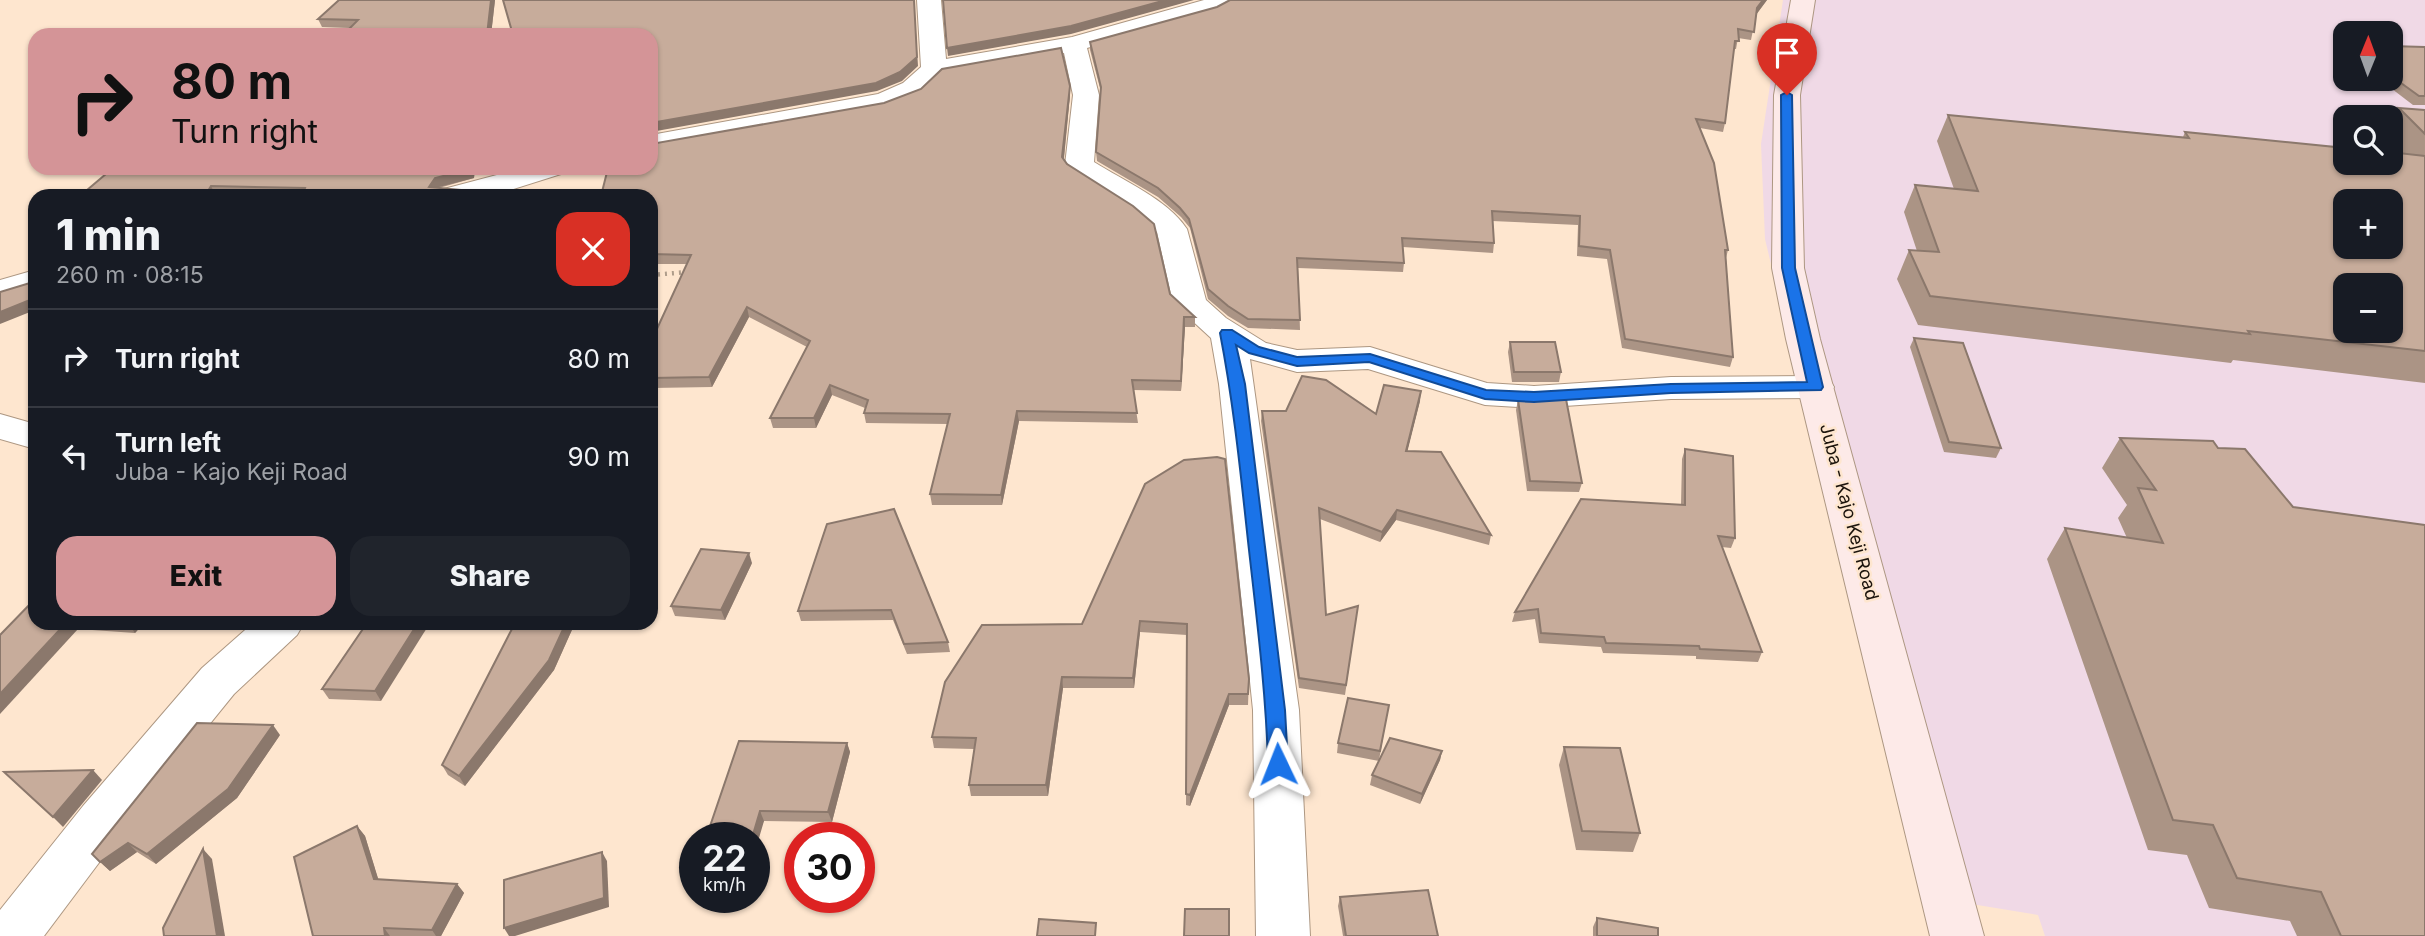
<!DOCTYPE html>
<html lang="en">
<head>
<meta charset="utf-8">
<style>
  body { margin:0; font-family:Inter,sans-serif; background:#20242c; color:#f1f3f6; height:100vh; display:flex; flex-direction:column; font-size:26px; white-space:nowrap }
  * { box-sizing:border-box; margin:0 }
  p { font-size:23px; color:#9ea1a6 }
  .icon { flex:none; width:38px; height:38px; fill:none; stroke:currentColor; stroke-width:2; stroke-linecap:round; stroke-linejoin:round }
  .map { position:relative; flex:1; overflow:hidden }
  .details { position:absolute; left:28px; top:189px; width:630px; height:441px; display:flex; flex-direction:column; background:#171b24; border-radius:21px; box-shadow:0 2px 5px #0004 }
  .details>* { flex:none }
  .guide { position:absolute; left:28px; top:28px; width:630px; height:147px; border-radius:21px; box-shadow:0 2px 5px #0004; background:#d49497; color:#111; overflow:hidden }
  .needle { width:46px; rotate:1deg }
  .controls { position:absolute; left:2333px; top:21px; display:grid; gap:14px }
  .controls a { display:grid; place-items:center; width:70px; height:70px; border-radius:14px; background:#171b24; box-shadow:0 2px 5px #0004; font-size:35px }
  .speed { position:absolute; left:679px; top:822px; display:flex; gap:14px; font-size:35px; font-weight:700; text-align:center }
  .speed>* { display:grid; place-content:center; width:91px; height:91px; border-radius:50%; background:#171b24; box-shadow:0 2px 5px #0004; line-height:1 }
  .speed small { font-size:18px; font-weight:400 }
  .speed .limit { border:10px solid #d22; background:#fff; color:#111 }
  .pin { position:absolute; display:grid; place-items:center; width:60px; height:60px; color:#fff; margin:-72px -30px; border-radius:50% 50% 50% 0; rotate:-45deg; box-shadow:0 0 7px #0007 }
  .pin .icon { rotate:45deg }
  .me { position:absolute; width:77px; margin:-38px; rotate:358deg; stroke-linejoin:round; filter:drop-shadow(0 0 5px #0008) }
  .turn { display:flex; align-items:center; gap:24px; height:147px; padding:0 28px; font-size:32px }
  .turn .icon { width:91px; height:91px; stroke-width:2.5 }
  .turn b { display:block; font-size:49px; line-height:60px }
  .round { display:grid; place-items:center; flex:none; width:74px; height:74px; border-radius:21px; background:#20242c }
  .headline { display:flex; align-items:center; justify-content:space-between; height:119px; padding:0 28px }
  h1 { font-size:42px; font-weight:800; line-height:52px }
  .action { display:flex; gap:14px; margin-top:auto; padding:14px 28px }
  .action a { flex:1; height:80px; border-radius:21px; background:#d49497; color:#111; font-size:28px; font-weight:800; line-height:80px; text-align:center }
  .action a+a { background:#20242c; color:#f1f3f6 }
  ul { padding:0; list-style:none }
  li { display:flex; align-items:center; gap:21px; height:98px; padding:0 28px; border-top:2px solid #363941 }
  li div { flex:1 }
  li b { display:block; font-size:26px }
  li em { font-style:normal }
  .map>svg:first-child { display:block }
  .industrial { fill:#f0d9e6; fill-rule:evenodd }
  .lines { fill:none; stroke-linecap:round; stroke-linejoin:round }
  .minor-casing { stroke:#ad9782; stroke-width:2 }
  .secondary-casing { stroke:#ad9782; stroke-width:2 }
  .path { stroke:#af9d8b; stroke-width:4.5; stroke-dasharray:2 5; stroke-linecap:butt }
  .minor { fill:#fff; fill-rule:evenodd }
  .secondary { fill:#fdeae8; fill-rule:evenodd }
  .wall { fill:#ab9485 }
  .shaded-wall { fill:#8b786c }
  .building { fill:#c7ac9b; stroke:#8b786c; stroke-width:2; fill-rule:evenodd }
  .route { fill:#1a73e8; stroke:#114b97; stroke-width:2 }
  .labels { text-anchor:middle; stroke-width:5; stroke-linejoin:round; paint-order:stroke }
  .street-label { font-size:18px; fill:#1c140c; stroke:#fee6cf }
</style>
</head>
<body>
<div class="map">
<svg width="2425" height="936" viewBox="0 0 2425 936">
  <rect width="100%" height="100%" fill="#fee6cf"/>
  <path class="industrial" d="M1783 0H2425V936H2045L2038 915 1947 900 1805 407 1765 239 1761 144ZM2345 33H2390V79H2345ZM2345 117H2390V163H2345ZM2345 201H2390V247H2345ZM2345 285H2390V331H2345Z"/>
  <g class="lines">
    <defs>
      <g id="minor">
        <path d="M917 0H941L946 59 1072 37 1204 0H1234L1230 5 1216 12 1087 48 1099 95 1094 162C1124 181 1167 199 1187 229L1206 300 1226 318 1266 343 1297 350 1370 347 1487 383 1534 386 1671 377 1816 376 1829 379 1834 387 1829 395 1816 398 1671 399 1534 408 1485 405 1368 369 1297 372 1250 359 1299 710 1310 936H1256L1253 710 1219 384 1211 338 1173 303 1157 232 1135 213 1069 171 1065 165 1073 95 1064 53 942 75 921 95 885 109 651 151V135L878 94 903 83 921 67Z"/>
        <path d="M523 168H565L561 174 491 196H436L440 190Z"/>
        <path d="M35 270V291L0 301V280Z"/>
        <path d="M0 414 35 424V449L0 439Z"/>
        <path d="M253 623H304L297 635 234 694 119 836 44 936H0V910L83 806 202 668Z"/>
      </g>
      <path id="secondary" d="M1791 0H1815L1800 95 1804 268 1820 339 1984 936H1930L1786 339 1772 268 1774 95Z"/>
    </defs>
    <use href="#minor" class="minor-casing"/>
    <use href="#secondary" class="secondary-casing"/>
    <path class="path" d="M651 275 688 272"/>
    <use href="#minor" class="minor"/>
    <use href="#secondary" class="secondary"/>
  </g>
  <g class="wall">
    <path d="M339 0H495L491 35H343L350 28 322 27 318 19Z"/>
    <path d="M1230 0H1767L1756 15 1751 40 1738 38 1736 49H1734L1725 123 1723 132 1700 128 1728 250 1726 258 1733 357 1730 367 1622 348 1607 259 1577 256 1578 225 1492 221 1494 243 1493 253 1403 247 1404 263 1403 272 1298 268 1300 330 1248 328 1228 316 1208 299 1190 228 1181 217 1158 197 1097 161 1096 152 1101 92 1090 50V42L1217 7Z"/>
    <path d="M2390 46 2425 47V105H2413L2379 79H2390Z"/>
    <path d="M1070 86V95L1064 159 1170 294 1195 317V327H1185L1181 391 1133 390 1138 423 1019 421 1002 505H932L930 494 948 424 866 423 864 413 865 408 832 395 816 428H773L770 418 807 347 749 317 712 387 652 388 651 390V331H656L687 264H651V196Z"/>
    <path d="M2399 108 2425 110V383L2233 360 2231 363 1918 325 1897 279 1909 250 1917 251 1904 212 1915 185 1954 189 1937 141 1948 115 2183 137 2185 132 2399 153 2390 144V121Z"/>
    <path d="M113 168H475L474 178 439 188 462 190 465 196H80Z"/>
    <path d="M1914 338 2001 448 1996 458 1944 452 1910 347Z"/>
    <path d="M1510 342 1561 372 1559 382H1512L1508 352Z"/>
    <path d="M1518 400 1582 483 1579 492 1527 491 1516 410Z"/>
    <path d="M1420 401 1407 451 1491 535 1489 545 1396 520 1380 542 1320 519 1326 615 1358 606 1345 695 1299 688 1261 421 1262 411 1376 414Z"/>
    <path d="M2120 438 2213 441 2425 936H2297L2290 921 2209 908 2187 855 2148 850 2047 559 2065 528 2127 538 2118 518 2127 505 2102 468Z"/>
    <path d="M1685 449 1735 538 1731 548 1722 547 1762 652 1758 662 1696 659V656L1603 653 1601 647 1539 643 1535 619 1512 622 1515 612 1681 505 1682 459Z"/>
    <path d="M1145 484 1249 679 1248 705H1229L1190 806 1186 805 1187 635 1140 632 1134 688H1063L1048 796H971L969 785 974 749 934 748 932 737 1082 624Z"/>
    <path d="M827 524 948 642 950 652 907 654 893 620 801 621 798 611Z"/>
    <path d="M752 563 725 620 675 616 671 606Z"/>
    <path d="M35 623H144L135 633 78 629Z"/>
    <path d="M367 623 381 701 329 699 322 689Z"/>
    <path d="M515 623H575L554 670 465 786 448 775 442 765Z"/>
    <path d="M1389 705 1379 760 1442 751 1440 760 1420 804 1370 785 1372 775 1379 761 1337 753 1338 743Z"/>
    <path d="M280 735 237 798 156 864 137 852 110 871 92 854Z"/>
    <path d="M847 743 850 752 832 822 764 821 754 838H706Z"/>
    <path d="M1564 747 1640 833 1633 852 1576 850 1559 765Z"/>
    <path d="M357 826 365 836 378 879 457 884 464 893 441 936H313Z"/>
    <path d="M1340 897 1438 936H1343L1338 906Z"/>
    <path d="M1597 918 1658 936H1593V927Z"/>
  </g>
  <g class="shaded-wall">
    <path d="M491 0H495L491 35H487Z"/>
    <path d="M914 0 918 66 902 81 877 91 651 132V123Z"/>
    <path d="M1166 0H1194L1071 34 948 56 947 48Z"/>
    <path d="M1763 0H1767L1755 16 1757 8Z"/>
    <path d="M1070 86V95L1063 166 1062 157Z"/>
    <path d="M470 168H475L474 178 439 187 434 196 429 187 435 178Z"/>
    <path d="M211 186 216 196H205Z"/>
    <path d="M462 190 465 196H458Z"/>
    <path d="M35 237V247L29 238Z"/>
    <path d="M35 298V310L0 324V312Z"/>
    <path d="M747 307 749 317 712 387 709 377Z"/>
    <path d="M1184 317 1185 327 1181 391V381Z"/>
    <path d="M830 385 832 395 816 428 814 418Z"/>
    <path d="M1421 391 1420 401 1405 461 1406 451Z"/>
    <path d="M1017 411 1019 421 1002 505 1001 495Z"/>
    <path d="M1397 510 1396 520 1380 542 1382 532Z"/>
    <path d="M749 553 752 563 725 620 721 610Z"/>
    <path d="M1140 621V632L1134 688 1133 678Z"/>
    <path d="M66 623H73L78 629 0 714V694Z"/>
    <path d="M128 623H144L135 633Z"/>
    <path d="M418 623H430L381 701 375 691Z"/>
    <path d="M566 623H575L554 670 465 786 459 776Z"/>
    <path d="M1062 677 1063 688 1048 796 1046 785Z"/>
    <path d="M1229 694V705L1190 806V795Z"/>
    <path d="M273 725 280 735 237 798 156 864 147 854Z"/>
    <path d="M847 743 850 752 832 822 828 812Z"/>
    <path d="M1442 751 1440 760 1420 804 1422 794Z"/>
    <path d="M93 770 102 780 63 827 53 817Z"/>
    <path d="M760 811 764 821 754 855V838H752Z"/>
    <path d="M357 826 365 836 381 888 374 879Z"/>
    <path d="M128 843 137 852 110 871 100 862Z"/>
    <path d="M203 849 212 859 225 936H217Z"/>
    <path d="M602 852 607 861 609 907 515 936H509L504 928Z"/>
    <path d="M457 884 464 893 441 936H436L432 930Z"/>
    <path d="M384 928 390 936H385Z"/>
  </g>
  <g class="building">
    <path d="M339 0H491L487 35H343L358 20 318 19Z"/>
    <path d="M503 0H914L917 57 900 72 876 83 651 123V35H513Z"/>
    <path d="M943 0H1166L1071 26 947 48Z"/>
    <path d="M1230 0H1763L1757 8 1754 32 1738 29 1739 41H1735L1725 123 1696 119 1714 163 1728 250H1725L1733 357 1625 339 1610 250 1579 246 1580 216 1492 211 1494 243 1402 238 1404 263 1297 258 1300 320 1248 319 1228 306 1208 289 1189 219 1180 208 1158 188 1096 152 1101 87 1090 42 1217 7Z"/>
    <path d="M2390 46 2425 47V96H2419L2390 75Z"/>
    <path d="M1061 48 1070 86 1062 157 1067 164 1133 206 1154 224 1170 294 1195 317H1184L1181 381 1132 380 1137 413 1017 411 1001 495 930 494 950 414 864 413 868 400 830 385 814 418H770L810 341 747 307 709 377 651 378V331H656L691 255 651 254V196H601L608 168H651V144L884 103 921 89 942 69Z"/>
    <path d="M2399 108 2425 110V134Z"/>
    <path d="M1948 115 2189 138 2185 132 2345 148V163H2390V152L2425 156V351L2248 331 2250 334 1930 296 1909 250 1939 252 1915 185 1978 191ZM2345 201H2390V247H2345ZM2345 285H2390V331H2345Z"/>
    <path d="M113 168H470V169L435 178 429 187 462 190 458 196H302L305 188 211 186 205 196H80Z"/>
    <path d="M31 266H35V298L0 312V292L30 283Z"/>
    <path d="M1914 338 1963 343 2001 448 1949 442Z"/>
    <path d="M1510 342H1555L1561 372H1514Z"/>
    <path d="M1302 376 1326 380 1376 414 1384 385 1421 391 1406 451 1441 452 1491 535 1397 510 1382 532 1319 508 1326 615 1358 606 1346 685 1299 678 1262 411H1286Z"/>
    <path d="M1566 399 1582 483 1530 481 1518 400Z"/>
    <path d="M2120 438 2213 441 2218 448 2245 449 2293 507 2425 525V936H2341L2321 892 2237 878 2213 825 2173 820 2065 528 2163 543 2138 488 2156 490Z"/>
    <path d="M1685 449 1733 456 1735 538 1718 536 1762 652 1700 649 1699 646 1606 643 1604 637 1541 633 1538 609 1515 612 1581 499 1685 505Z"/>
    <path d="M1217 457 1225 459 1249 679 1248 694H1229L1190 795 1186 794 1187 624 1140 621 1133 678 1062 677 1046 785H969L976 738 932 737 945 682 982 625 1082 624 1145 484 1184 460Z"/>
    <path d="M894 509 948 642 904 644 891 610 798 611 827 524Z"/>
    <path d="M701 549 749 553 721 610 671 606Z"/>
    <path d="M35 599V623H66L0 694V635Z"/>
    <path d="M367 623H418L375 691 322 689Z"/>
    <path d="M515 623H566L549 660 459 776 442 765Z"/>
    <path d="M1348 698 1389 705 1380 751 1338 743Z"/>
    <path d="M197 723 273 725 228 789 147 854 128 843 100 862 92 854Z"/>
    <path d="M1390 738 1442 751 1422 794 1372 775Z"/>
    <path d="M739 741 847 743 828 812 760 811 752 838H706Z"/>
    <path d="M1564 747 1620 748 1640 833 1582 831Z"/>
    <path d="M93 770 53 817 4 772Z"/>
    <path d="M357 826 374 879 457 884 432 930 384 928 385 936H313L294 857Z"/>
    <path d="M203 849 217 936H164L163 928Z"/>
    <path d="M602 852 604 898 504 928V880Z"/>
    <path d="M1428 890 1438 936H1346L1340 897Z"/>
    <path d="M1185 909H1229V936H1184Z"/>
    <path d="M1597 918 1658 928V936H1597Z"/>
    <path d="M1039 919 1096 923 1095 936H1037Z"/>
  </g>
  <path class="route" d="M1787 92 1792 95 1795 268 1823 387 1821 390 1671 393 1534 402 1485 399 1369 362 1297 366 1249 353 1236 345 1245 384 1285 710 1288 764 1285 769 1278 772 1271 769 1268 764C1266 692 1257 621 1249 550 1241 477 1234 405 1220 333L1222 330H1232L1259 347 1297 357 1370 354 1486 390 1534 392 1671 384 1807 382 1782 268 1781 95Z"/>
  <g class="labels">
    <g class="street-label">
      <text transform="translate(1849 512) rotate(75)" y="6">Juba - Kajo Keji Road</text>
    </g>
  </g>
</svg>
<div class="controls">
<a><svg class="needle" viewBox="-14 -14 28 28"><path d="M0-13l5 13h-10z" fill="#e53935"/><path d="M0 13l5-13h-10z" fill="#9ea1a6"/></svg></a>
<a><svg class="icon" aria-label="search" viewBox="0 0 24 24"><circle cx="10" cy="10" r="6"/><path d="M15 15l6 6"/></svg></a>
<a>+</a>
<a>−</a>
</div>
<div class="speed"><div>22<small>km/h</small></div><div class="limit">30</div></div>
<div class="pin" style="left:1787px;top:95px;background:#d93025"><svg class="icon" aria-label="arrive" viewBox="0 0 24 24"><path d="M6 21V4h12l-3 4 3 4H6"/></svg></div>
<svg class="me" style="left:1278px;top:764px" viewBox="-20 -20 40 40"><path d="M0-17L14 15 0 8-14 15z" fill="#1a73e8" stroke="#fff" stroke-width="4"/></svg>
<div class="guide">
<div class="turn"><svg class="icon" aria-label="right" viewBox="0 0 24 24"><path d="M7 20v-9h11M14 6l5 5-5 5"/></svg><div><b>80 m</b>Turn right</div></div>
</div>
<section class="details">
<div class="headline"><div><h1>1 min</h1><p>260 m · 08:15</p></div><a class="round" style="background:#d93025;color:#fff"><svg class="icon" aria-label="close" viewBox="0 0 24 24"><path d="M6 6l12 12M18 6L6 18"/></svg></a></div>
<ul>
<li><svg class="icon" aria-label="right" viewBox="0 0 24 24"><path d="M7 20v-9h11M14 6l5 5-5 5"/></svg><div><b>Turn right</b></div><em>80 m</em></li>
<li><svg class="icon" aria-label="left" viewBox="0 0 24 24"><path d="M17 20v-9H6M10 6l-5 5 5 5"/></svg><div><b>Turn left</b><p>Juba - Kajo Keji Road</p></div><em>90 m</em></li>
</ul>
<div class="action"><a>Exit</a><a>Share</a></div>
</section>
</div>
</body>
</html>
